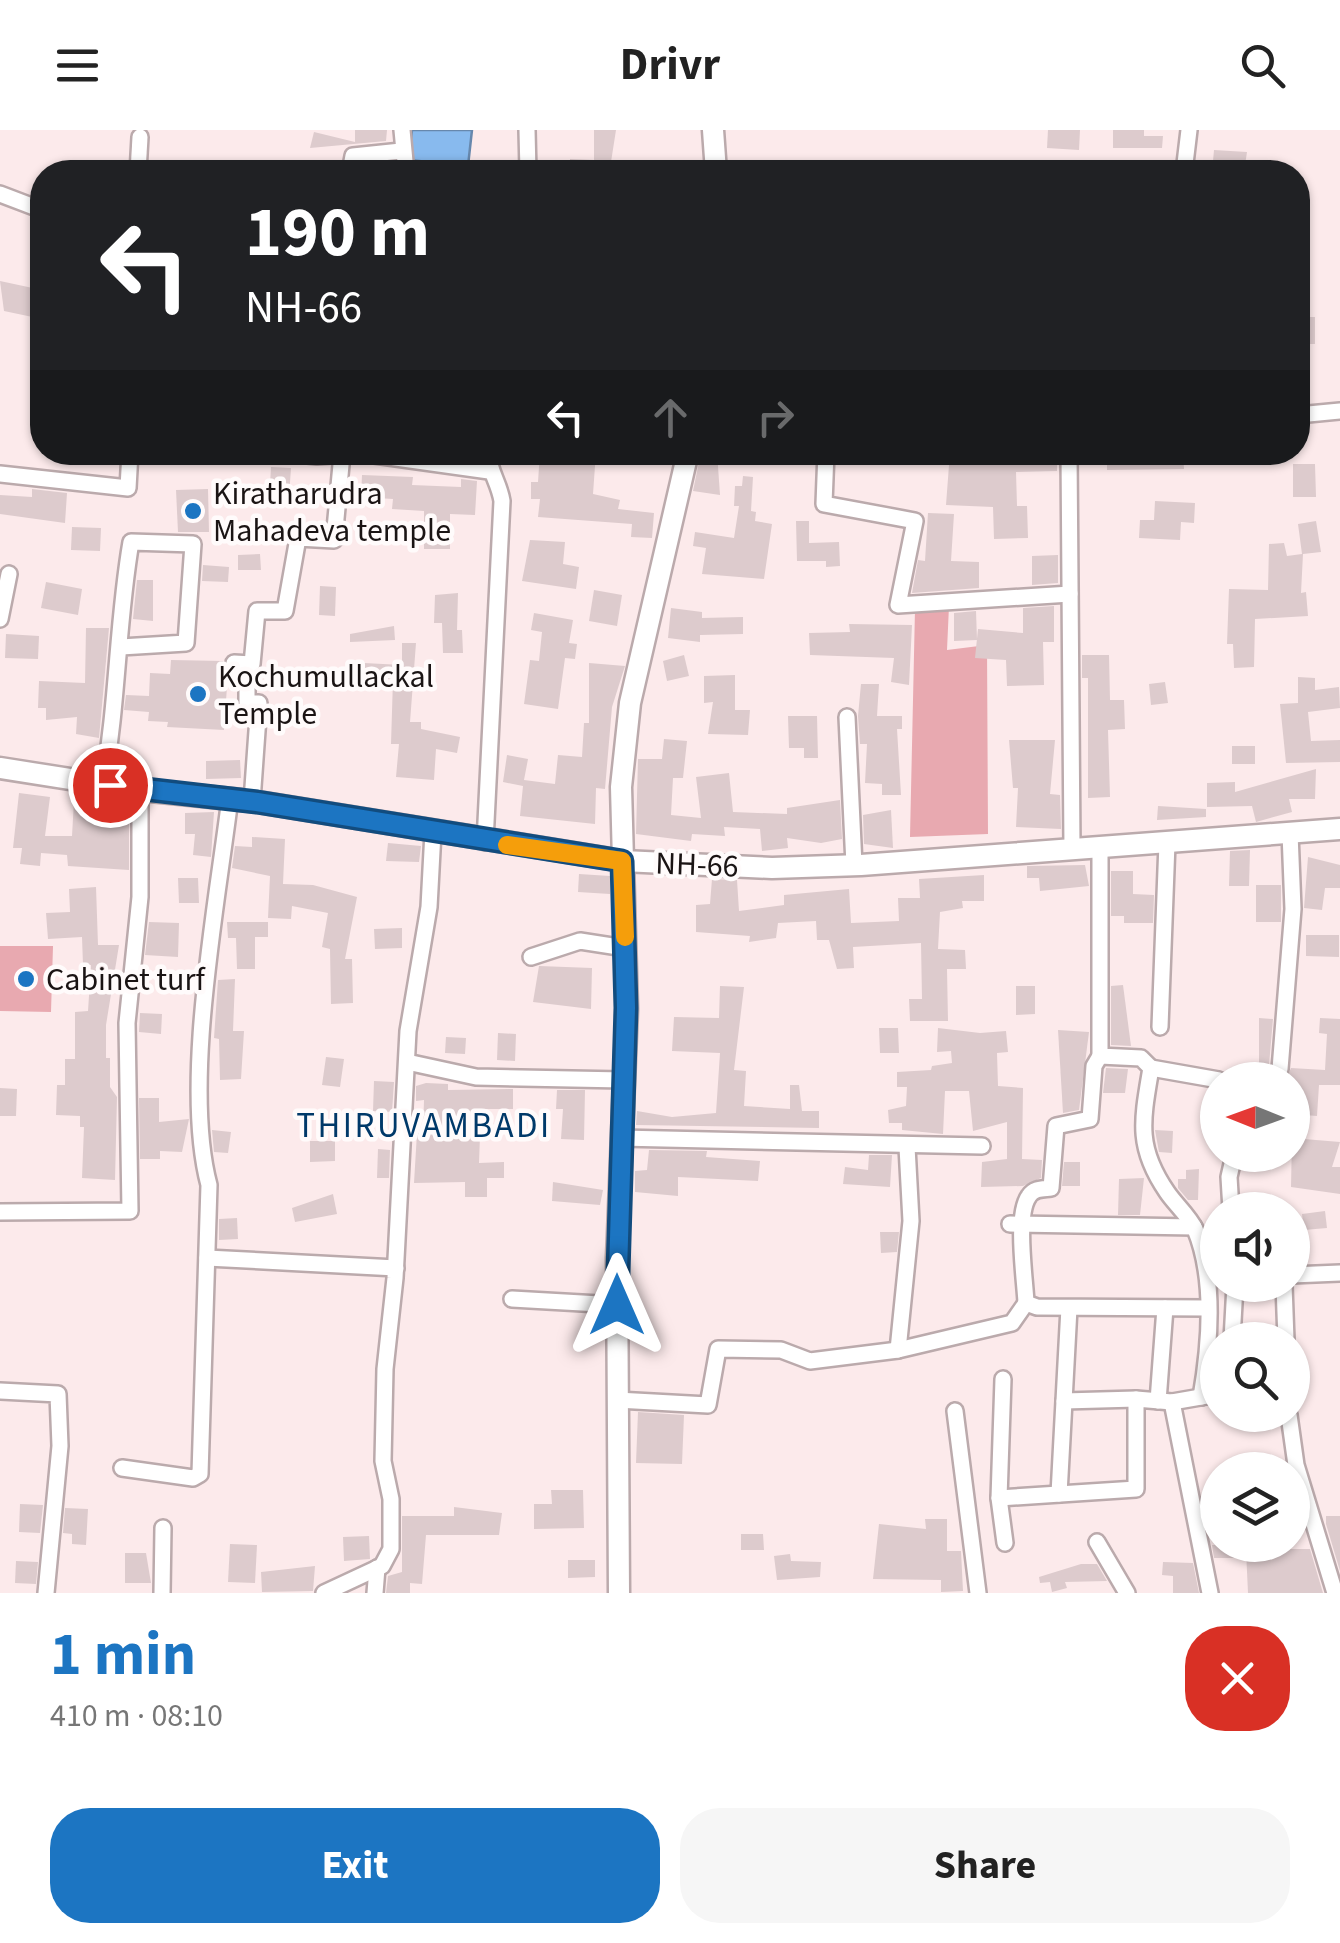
<!DOCTYPE html>
<html lang="en">
<head>
<meta charset="utf-8">
<style>
  body { margin:0; font-family:"Source Sans 3",sans-serif; background:#f6f6f6; color:#222; height:100vh; display:flex; flex-direction:column; font-size:38px; white-space:nowrap }
  * { box-sizing:border-box; margin:0 }
  p { font-size:32px; color:#767676 }
  .icon { flex:none; width:55px; height:55px; fill:none; stroke:currentColor; stroke-width:2; stroke-linecap:round; stroke-linejoin:round }
  .map { position:relative; height:1463px; overflow:hidden }
  .panel { display:flex; flex-direction:column; background:#fff; flex:1 }
  .panel>* { flex:none }
  .banner { position:absolute; left:30px; top:30px; width:1280px; height:305px; border-radius:40px; box-shadow:0 2px 8px #0004; background:#202124; color:#fff; overflow:hidden }
  .needle { width:65px; rotate:271deg }
  .fabs { position:absolute; left:1200px; top:932px; display:grid; gap:20px }
  .fabs a { display:grid; place-items:center; width:110px; height:110px; border-radius:50%; background:#fff; box-shadow:0 2px 8px #0004; font-size:50px }
  .pin { position:absolute; display:grid; place-items:center; width:85px; height:85px; color:#fff; margin:-42px; border:5px solid #fff; border-radius:50%; box-shadow:0 2px 10px #0007 }
  .me { position:absolute; width:110px; margin:-55px; rotate:0deg; stroke-linejoin:round; filter:drop-shadow(0 0 8px #0008) }
  .turn { display:flex; align-items:center; gap:35px; height:210px; padding:0 50px; font-size:45px }
  .turn .icon { width:130px; height:130px; stroke-width:2.5 }
  .turn b { display:block; font-size:70px; line-height:85px }
  .lanes { display:flex; align-items:center; height:95px; padding:0 50px; background:#0003; justify-content:center; gap:50px; direction:ltr }
  .lanes .off { opacity:.35 }
  .round { display:grid; place-items:center; flex:none; width:105px; height:105px; border-radius:40px; background:#f6f6f6 }
  .overview { display:flex; align-items:center; justify-content:space-between; height:170px; padding:0 50px }
  h1 { font-size:60px; font-weight:700; line-height:75px; color:#1c75c2 }
  .cta { display:flex; gap:20px; margin-top:auto; padding:20px 50px }
  .cta a { flex:1; height:115px; border-radius:40px; background:#1c75c2; color:#fff; font-size:40px; font-weight:700; line-height:115px; text-align:center }
  .cta a+a { background:#f6f6f6; color:#222 }
  header { display:flex; justify-content:space-between; align-items:center; height:130px; padding:0 50px; background:#fff; font-size:45px; font-weight:700 }
  .map>svg:first-child { display:block }
  .green { fill:#e8a9b0 }
  .water { fill:#88baee; stroke:#6788ad; stroke-width:2.5 }
  .building { fill:#ddcbcd }
  .lines { fill:none; stroke-linecap:round; stroke-linejoin:round }
  .minor-casing { stroke:#bbaaac; stroke-width:20 }
  .major-casing { stroke:#bbaaac; stroke-width:25 }
  .minor { stroke:#fff; stroke-width:15 }
  .major { stroke:#fff; stroke-width:20 }
  .route-casing { stroke:#124c7e; stroke-width:25 }
  .route { stroke:#1c75c2; stroke-width:18 }
  .slow { stroke:#f59e0b; stroke-width:18 }
  .poi-dot { fill:#1c75c2; stroke:#fffbfb; stroke-width:4 }
  .labels { text-anchor:middle; stroke-width:9; stroke-linejoin:round; paint-order:stroke }
  .poi-label { font-size:32px; fill:#1a1414; stroke:#fffbfb; text-anchor:start }
  .street-label { font-size:32px; fill:#1a1414; stroke:#fffbfb }
  .neighbourhood-label { font-size:35px; letter-spacing:2.5px; fill:#003969; stroke:#fffbfb }
</style>
</head>
<body>
<header><svg class="icon" aria-label="menu" viewBox="0 0 24 24"><path d="M4 6h16M4 12h16M4 18h16"/></svg>Drivr<svg class="icon" aria-label="search" viewBox="0 0 24 24"><circle cx="10" cy="10" r="6"/><path d="M15 15l6 6"/></svg></header>
<div class="map">
<svg width="1340" height="1463" viewBox="0 0 1340 1463">
  <rect width="100%" height="100%" fill="#fceaeb"/>
  <g class="green">
    <path d="M949 476 947 520 987 515 988 704 910 707 915 479Z"/>
    <path d="M0 816H53L51 882 0 881Z"/>
  </g>
  <path class="water" d="M412 0H472L468 36 409 30Z"/>
  <g class="building">
    <path d="M355 0H387L386 11 310 18 314 2 355 12Z"/>
    <path d="M594 0H616L611 32 628 33V42H570V29L594 30Z"/>
    <path d="M1048 0H1080L1079 20 1047 18Z"/>
    <path d="M1113 0H1144V6H1163L1162 18H1113Z"/>
    <path d="M1214 20 1247 22 1244 42H1212Z"/>
    <path d="M0 151 42 160V189L4 181Z"/>
    <rect x="1298" y="187" width="17" height="27"/>
    <path d="M540 322H596L593 364 620 370 618 379 654 383 652 408 631 407 632 394 538 387 540 369H531V352H538Z"/>
    <path d="M701 322H717L720 365 693 361Z"/>
    <path d="M950 322H1057V341L1016 342 1017 376H1027L1028 408 994 409 993 377 946 375Z"/>
    <path d="M1107 322H1183L1184 339 1107 340Z"/>
    <path d="M1293 334H1315L1316 367H1293Z"/>
    <path d="M271 337 291 338 289 367 277 366 278 355H270Z"/>
    <path d="M362 345 413 347 412 355 461 357V349L477 351 475 385 450 384V419H424V381L392 379 393 369 361 367Z"/>
    <path d="M743 346 753 347 751 381 756 382 755 391 772 394 764 449 702 444 706 418 693 416 695 402 734 408 739 376H734L735 356H742Z"/>
    <path d="M32 359 67 363 65 393 0 384V365L32 367Z"/>
    <path d="M208 359 209 402H178L176 360Z"/>
    <path d="M1155 371 1195 373 1194 393 1181 392 1180 410 1139 408 1140 390H1154Z"/>
    <path d="M928 383 954 384 951 431 979 432V458L912 463 918 430 925 431Z"/>
    <path d="M796 391H809V413L839 412 840 436 826 437V431H797Z"/>
    <path d="M1316 391 1321 422 1303 424 1301 463 1306 462 1308 486 1255 489 1254 537 1234 538 1233 514H1227L1229 459 1268 460 1269 414 1284 413 1287 426 1302 424 1298 394Z"/>
    <path d="M72 397 101 398 100 421 71 420Z"/>
    <path d="M530 410 565 412 563 434 579 437 576 459 522 451Z"/>
    <path d="M260 424 261 440H238V425Z"/>
    <path d="M1058 425V453L1032 455V426Z"/>
    <path d="M203 435 229 437 228 452 202 451Z"/>
    <path d="M137 450H153V491L133 489Z"/>
    <path d="M46 452 82 459 78 485 41 478Z"/>
    <path d="M320 456 336 457 335 486 319 485Z"/>
    <path d="M594 460 622 465 617 496 589 491Z"/>
    <path d="M458 463 457 500H462L463 523H443L442 493H434L435 465Z"/>
    <path d="M1054 476V512H1043L1044 555 1007 556 1006 530 975 528 978 499 1023 503V478Z"/>
    <path d="M671 478 702 482V488L743 487V504L700 505V512L668 508Z"/>
    <path d="M976 481 977 510 954 511V483Z"/>
    <path d="M534 483 573 490 569 513 577 514 575 529 565 528 558 579 524 574 530 530 539 531 542 502 531 500Z"/>
    <path d="M849 494 912 495 909 555 891 552 894 528 810 525 809 503 850 502Z"/>
    <path d="M394 496 395 510 350 512V504Z"/>
    <path d="M86 498H109L99 608 76 604 77 587 46 590V578H38L39 551 85 553Z"/>
    <path d="M6 504 39 506 38 529 5 528Z"/>
    <path d="M402 513H416L410 592H421V599L460 607 457 623 436 619 434 650 396 647 399 614H391L393 549 363 548 364 533 402 535Z"/>
    <path d="M684 525 689 546 667 551 663 531Z"/>
    <path d="M1082 525H1109L1110 570H1124L1125 599 1108 600 1110 667 1088 668V548H1082Z"/>
    <path d="M171 530 223 531 228 542 224 600 167 597 168 592 148 591 149 582 124 580 126 565 149 566 150 543 170 544Z"/>
    <path d="M589 533 625 536 612 577 605 659 596 658 595 694 520 686 523 656 503 652 507 625 528 629 524 650 555 654 558 625 582 627 584 593H589Z"/>
    <path d="M735 545V580H750L748 605 708 604 713 572 704 573V546Z"/>
    <path d="M1298 547 1315 548V560L1339 557 1340 578 1308 582 1311 611 1340 610V632L1286 633 1280 574 1298 573Z"/>
    <path d="M1165 552 1168 573 1151 575 1149 554Z"/>
    <path d="M861 554H879L877 586H902V599H897L901 665H882V654L865 653 867 614H860L858 586Z"/>
    <path d="M788 586H817L818 628H804V618H789Z"/>
    <path d="M664 609 687 611 683 648H673L671 685 701 688 696 647 729 643 733 682 787 684V678L840 670 842 709 821 713 787 708 788 718 762 721 760 699 724 697 725 706 692 704 691 711 636 704 638 629H662Z"/>
    <path d="M1009 610H1055L1050 664 1060 665 1061 699 1016 697 1018 658H1013Z"/>
    <rect x="1232" y="616" width="23" height="18"/>
    <path d="M240 630 241 648 206 649V631Z"/>
    <path d="M1316 639 1315 669H1289L1292 682 1256 692 1252 676 1207 677V653L1235 652V662Z"/>
    <path d="M19 663 50 667 45 706H72L74 671 129 672V740L68 736 67 725 41 723 40 736 20 734 22 718H13Z"/>
    <path d="M1158 676 1206 679V687L1157 690Z"/>
    <path d="M891 680 893 718 864 714 863 685Z"/>
    <path d="M214 682 211 727 193 725 195 704H185V683Z"/>
    <path d="M252 707 285 709 283 754 313 755 357 767 345 829H352L353 873 331 874 330 819 322 817 328 783 292 776 291 789 268 788 270 746 232 738 235 716 252 717Z"/>
    <path d="M388 713 421 716 419 732 386 731Z"/>
    <path d="M1250 720 1249 756H1229L1230 721Z"/>
    <path d="M1308 727 1340 735V758H1325L1322 780 1304 778Z"/>
    <path d="M1085 735 1089 756 1040 761 1039 748H1027V736Z"/>
    <path d="M1111 741H1133V764L1154 765 1153 793H1124V786H1111Z"/>
    <path d="M579 744 610 746V764L578 762Z"/>
    <path d="M984 745V771H962L963 778 940 782 938 819 965 820 966 839H947L948 891H910L909 869H922L921 813 853 817 854 838 837 839 829 810H817L816 791 778 793 776 808 749 812 750 806 696 802V775L710 774 712 749 737 750 739 781 784 775V765L849 759 851 793 899 791 898 768H920L919 749Z"/>
    <path d="M178 748H198L199 773H179Z"/>
    <rect x="1256" y="755" width="25" height="37"/>
    <path d="M96 757 98 815H119L106 895V928H110V957L117 967 115 1050 82 1048 84 997H80V986L56 985 57 955H65V929H75V882L88 881 91 835H83L82 807 48 809 46 783 70 782 69 759Z"/>
    <path d="M149 792 179 793 178 827 145 825Z"/>
    <path d="M227 792H268V807H255V839H237L236 808H228Z"/>
    <path d="M402 798V818L375 819 374 799Z"/>
    <path d="M1306 805H1339V827L1306 826Z"/>
    <path d="M539 836 592 838 591 879 533 872Z"/>
    <path d="M235 849 233 901H244L241 949 220 950 219 909 214 908 218 850Z"/>
    <path d="M1123 855 1131 916 1111 915V856Z"/>
    <path d="M720 856 744 857 734 940 746 941 744 976 790 979V955H799L802 981H819V998L636 995 637 981 672 987 716 983 720 923 672 921 674 887 719 888Z"/>
    <path d="M1016 856H1035V884L1016 885Z"/>
    <path d="M140 883 162 884 161 904 139 902Z"/>
    <path d="M1259 888 1273 889 1269 935 1264 941 1259 940Z"/>
    <path d="M1320 888 1340 889V955H1319L1317 986 1292 984V950H1286L1291 938 1325 940 1327 904 1319 903Z"/>
    <path d="M879 898H898L899 923H880Z"/>
    <path d="M938 898 980 903 1006 901 1008 922 997 923 998 956 1023 958 1022 1029 1042 1030 1041 1048 1023 1056 981 1057 982 1032 1007 1029V992L973 1001 969 961H945L943 1004 902 1000V993H889L888 980 906 976 907 957H897V942L931 940 932 936 952 933 951 921 937 922Z"/>
    <path d="M1058 900 1089 902 1079 980 1063 983Z"/>
    <path d="M498 903 516 904 515 931 497 930Z"/>
    <path d="M446 907 466 908 465 924 445 923Z"/>
    <path d="M326 927 344 929 340 957 322 955Z"/>
    <path d="M1106 938 1128 939 1125 963H1103Z"/>
    <path d="M374 951 394 952 392 982 373 981Z"/>
    <path d="M426 953 448 954V960L513 959V979H481L479 1033 504 1032V1048H487V1067H465V1052L414 1053 417 1003H423L424 970 416 971V956Z"/>
    <path d="M0 958 17 959 16 986H0Z"/>
    <path d="M557 960H585L584 1010 561 1009 563 979H556Z"/>
    <path d="M139 968H159V992L189 989 182 1022 160 1021V1029H140Z"/>
    <path d="M212 1000 231 1002 228 1023 214 1022Z"/>
    <path d="M1155 1000 1173 1001 1172 1023 1159 1022Z"/>
    <path d="M1292 1008 1340 1012 1332 1037H1340V1064L1291 1057Z"/>
    <path d="M310 1011H335V1031L310 1032Z"/>
    <path d="M378 1019 390 1020 389 1048H377Z"/>
    <path d="M649 1020 707 1021 706 1027 760 1031 758 1051 678 1047V1066L635 1062V1041L647 1040Z"/>
    <path d="M869 1025H892L890 1057 843 1054 845 1037 868 1040Z"/>
    <path d="M1064 1032H1080V1056H1062Z"/>
    <path d="M1199 1039 1198 1070H1188L1178 1058V1049H1186V1040Z"/>
    <path d="M1144 1048 1140 1085H1118L1119 1049Z"/>
    <path d="M553 1052 603 1060 600 1075 552 1071Z"/>
    <path d="M333 1064 337 1084 295 1092 292 1078Z"/>
    <path d="M1325 1081 1327 1098 1304 1100 1302 1084Z"/>
    <path d="M237 1088 238 1109 219 1110V1089Z"/>
    <path d="M880 1102H899L897 1122 881 1123Z"/>
    <path d="M638 1282 684 1285 682 1334 636 1333Z"/>
    <path d="M551 1360H583L584 1398 534 1399V1374H552Z"/>
    <path d="M20 1374 43 1375 40 1403 19 1402Z"/>
    <path d="M454 1377 502 1383 499 1405H426L422 1454 410 1453V1463H386L388 1446 402 1442V1386H454Z"/>
    <path d="M65 1378 88 1379 86 1415 72 1414V1404L63 1403Z"/>
    <path d="M1326 1386H1340V1441L1326 1394Z"/>
    <path d="M925 1389H947V1421H961L963 1461 941 1462V1450L873 1449 879 1394 926 1399Z"/>
    <path d="M741 1404H763L764 1420H741Z"/>
    <path d="M369 1406 370 1429 344 1431 343 1407Z"/>
    <path d="M230 1414 257 1415 255 1453 228 1452Z"/>
    <path d="M1212 1415H1238V1428H1214Z"/>
    <path d="M1280 1419H1310L1323 1463H1248L1246 1420Z"/>
    <path d="M125 1423H146L151 1453H125Z"/>
    <path d="M790 1424 791 1431 821 1432 820 1447 777 1450 774 1426Z"/>
    <path d="M568 1430H595V1447L568 1448Z"/>
    <path d="M16 1431 38 1432 36 1454 15 1453Z"/>
    <path d="M1163 1432 1193 1433 1199 1463H1173V1446L1162 1445Z"/>
    <path d="M1081 1434H1097L1107 1451 1065 1452 1067 1458 1052 1462 1050 1452 1040 1453 1039 1447Z"/>
    <path d="M315 1436 313 1461 262 1462 261 1442Z"/>
  </g>
  <g class="lines">
    <defs>
      <g id="minor">
        <path d="M402 0 406 42"/>
        <path d="M527 0 528 42"/>
        <path d="M716 41 742 42"/>
        <path d="M138 42 140 7"/>
        <path d="M350 42 353 26 401 21"/>
        <path d="M1184 42 1189 0"/>
        <path d="M0 64 42 80"/>
        <path d="M1298 285 1340 281"/>
        <path d="M278 322 317 326 360 323 489 341"/>
        <path d="M826 322 824 374 915 391 898 475 1070 464"/>
        <path d="M1069 322 1072 718"/>
        <path d="M0 344 128 358 130 322"/>
        <path d="M0 489 9 444"/>
        <path d="M234 533 252 534 257 481H285L298 408 334 410 342 324"/>
        <path d="M247 534V573H259L252 671"/>
        <path d="M847 587 854 735"/>
        <path d="M103 654C118 574 117 492 131 412L193 414 186 513 121 517"/>
        <path d="M485 712 502 371C499 352 489 342 488 322"/>
        <path d="M1100 718V926L1141 928 1151 938C1142 991 1136 1017 1167 1062 1175 1074 1189 1086 1195 1099 1216 1149 1210 1215 1201 1267"/>
        <path d="M531 827 580 811 625 818"/>
        <path d="M1160 897 1167 713"/>
        <path d="M1100 926 1094 936 1090 989 1056 996 1051 1058C1043 1059 1034 1058 1029 1066 1015 1085 1025 1149 1026 1173L1037 1177 1207 1178"/>
        <path d="M407 932 476 947 623 950"/>
        <path d="M1151 938 1219 950"/>
        <path d="M1271 950 1280 939 1293 779 1290 703"/>
        <path d="M620 1008 982 1016"/>
        <path d="M1231 1080 1229 1047 1234 1025"/>
        <path d="M0 1082 130 1081 127 893 140 767V660"/>
        <path d="M1010 1094 1194 1097"/>
        <path d="M207 1128 396 1138"/>
        <path d="M1292 1145 1340 1143"/>
        <path d="M1284 1155 1286 1210"/>
        <path d="M512 1169 617 1175"/>
        <path d="M1232 1210 1235 1155"/>
        <path d="M898 1220 911 1091 907 1017"/>
        <path d="M1003 1249 999 1368 1005 1413"/>
        <path d="M0 1261 58 1264 60 1316 46 1463"/>
        <path d="M617 1270 708 1275 718 1219 781 1220 810 1231 898 1220 1012 1193 1026 1173"/>
        <path d="M1064 1271 1136 1269"/>
        <path d="M1158 1271 1165 1178"/>
        <path d="M955 1281 978 1463"/>
        <path d="M1289 1285 1296 1335 1335 1463"/>
        <path d="M122 1338 193 1348 200 1344 209 1055C182 954 217 775 230 668"/>
        <path d="M1059 1364 1069 1178"/>
        <path d="M999 1368 1136 1359V1269L1172 1272"/>
        <path d="M1097 1412 1127 1463"/>
        <path d="M162 1463 163 1398"/>
        <path d="M324 1463 382 1436 391 1419V1369L383 1331 385 1239 395 1148 408 901 429 777 433 702"/>
        <path d="M375 1463 377 1438"/>
        <path d="M1210 1463 1172 1272 1218 1264"/>
      </g>
      <g id="major">
        <path d="M713 0 716 42"/>
        <path d="M0 638 140 660 252 671 623 731 772 738 861 735 1340 699"/>
        <path d="M619 1463 617 1128 627 879 621 657 630 573 688 322"/>
      </g>
    </defs>
    <use href="#minor" class="minor-casing"/>
    <use href="#major" class="major-casing"/>
    <use href="#minor" class="minor"/>
    <use href="#major" class="major"/>
  </g>
  <g class="lines">
    <defs>
      <path id="route" d="M110 655 257 672 622 731 626 878 617 1175"/>
    </defs>
    <use href="#route" class="route-casing"/>
    <use href="#route" class="route"/>
    <path class="slow" d="M507 715 622 731 625 807"/>
  </g>
  <g class="poi-dot">
    <circle cx="193" cy="381" r="10"/>
    <circle cx="198" cy="564" r="10"/>
    <circle cx="26" cy="849" r="10"/>
  </g>
  <g class="labels">
    <g class="poi-label">
      <text x="213" y="374">Kiratharudra<tspan x="213" dy="37">Mahadeva temple</tspan></text>
      <text x="218" y="557">Kochumullackal<tspan x="218" dy="37">Temple</tspan></text>
      <text x="46" y="860">Cabinet turf</text>
    </g>
    <g class="street-label">
      <text transform="translate(697 734) rotate(2)" y="11">NH-66</text>
    </g>
    <g class="neighbourhood-label">
      <text x="424" y="1007">THIRUVAMBADI</text>
    </g>
  </g>
</svg>
<div class="fabs">
<a><svg class="needle" viewBox="-14 -14 28 28"><path d="M0-13l5 13h-10z" fill="#e53935"/><path d="M0 13l5-13h-10z" fill="#767676"/></svg></a>
<a><svg class="icon" aria-label="sound" viewBox="0 0 24 24"><path d="M4 9h4l5-4v14l-5-4H4zM17 9q2 3 0 6"/></svg></a>
<a><svg class="icon" aria-label="search" viewBox="0 0 24 24"><circle cx="10" cy="10" r="6"/><path d="M15 15l6 6"/></svg></a>
<a><svg class="icon" aria-label="layers" viewBox="0 0 24 24"><path d="M12 4l9 5-9 5-9-5zM3 14l9 5 9-5"/></svg></a>
</div>
<div class="pin" style="left:110px;top:655px;background:#d93025"><svg class="icon" aria-label="arrive" viewBox="0 0 24 24"><path d="M6 21V4h12l-3 4 3 4H6"/></svg></div>
<svg class="me" style="left:617px;top:1175px" viewBox="-20 -20 40 40"><path d="M0-17L14 15 0 8-14 15z" fill="#1c75c2" stroke="#fff" stroke-width="4"/></svg>
<div class="banner">
<div class="turn"><svg class="icon" aria-label="left" viewBox="0 0 24 24"><path d="M17 20v-9H6M10 6l-5 5 5 5"/></svg><div><b>190 m</b>NH-66</div></div>
<div class="lanes"><svg class="icon" aria-label="left" viewBox="0 0 24 24"><path d="M17 20v-9H6M10 6l-5 5 5 5"/></svg><svg class="icon off" aria-label="ahead" viewBox="0 0 24 24"><path d="M12 20V5M6 11l6-6 6 6"/></svg><svg class="icon off" aria-label="right" viewBox="0 0 24 24"><path d="M7 20v-9h11M14 6l5 5-5 5"/></svg></div>
</div>
</div>
<section class="panel">
<div class="overview"><div><h1>1 min</h1><p>410 m · 08:10</p></div><a class="round" style="background:#d93025;color:#fff"><svg class="icon" aria-label="close" viewBox="0 0 24 24"><path d="M6 6l12 12M18 6L6 18"/></svg></a></div>
<div class="cta"><a>Exit</a><a>Share</a></div>
</section>
</body>
</html>
